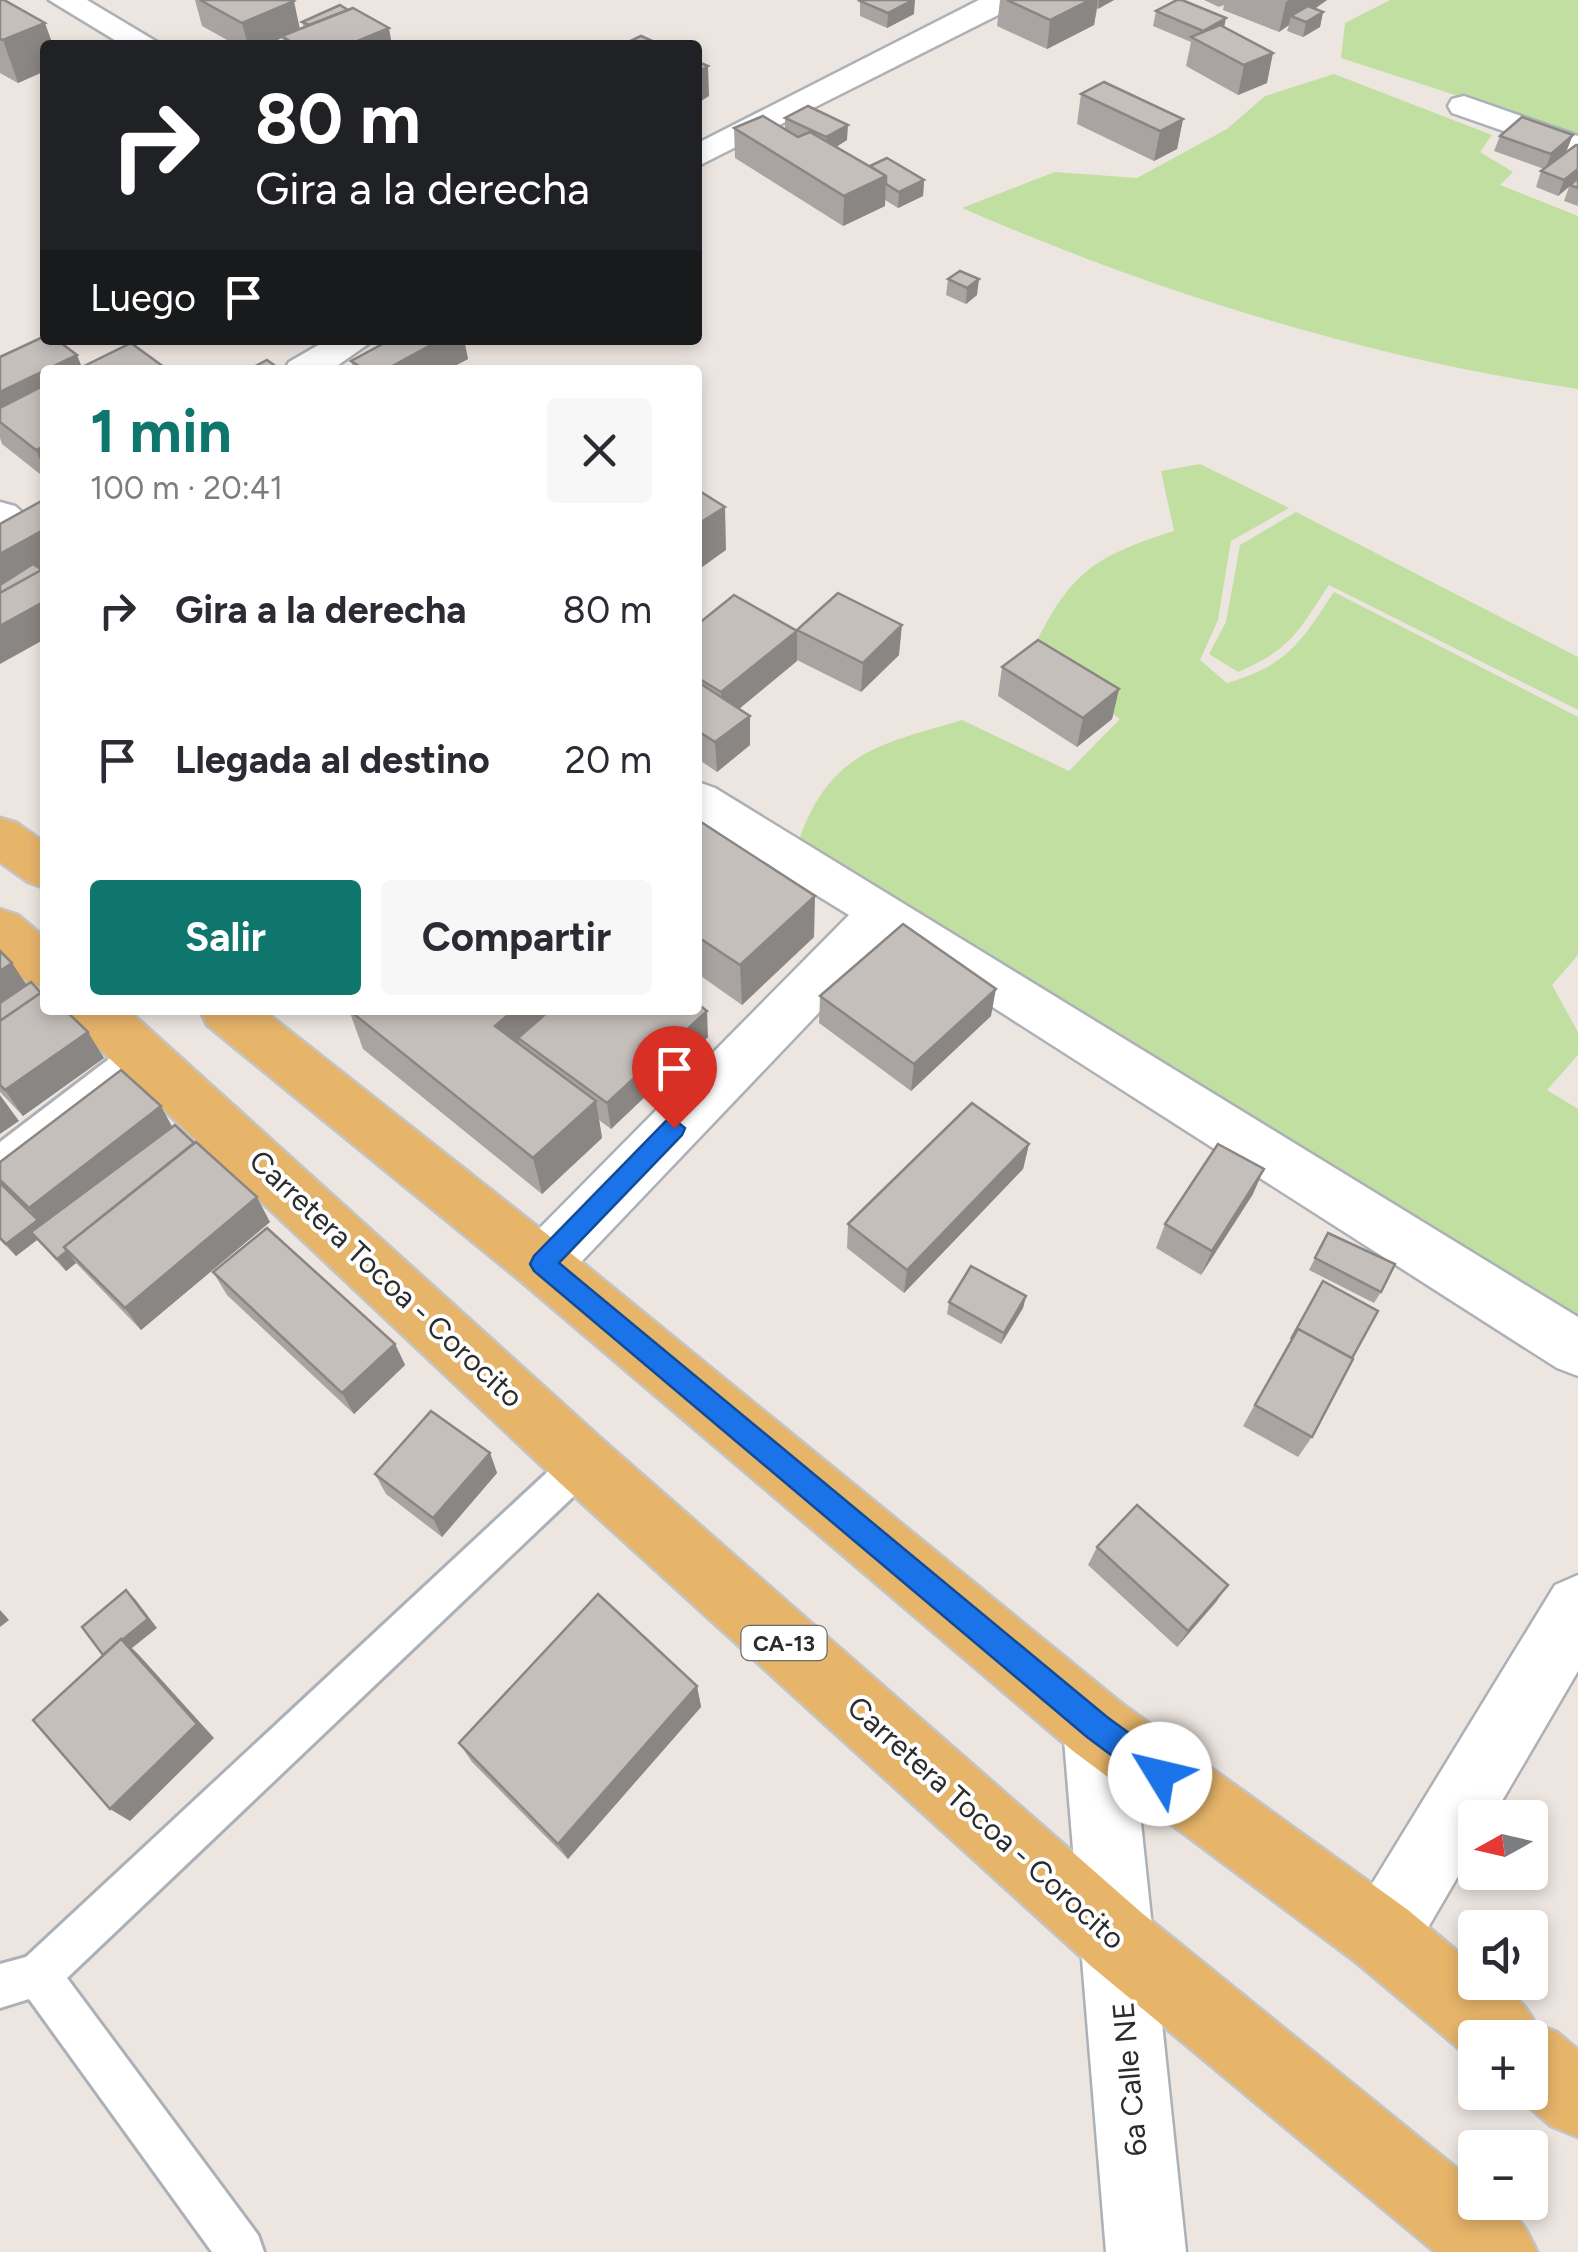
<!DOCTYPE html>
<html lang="es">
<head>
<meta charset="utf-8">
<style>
  body { margin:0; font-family:Figtree,sans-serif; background:#f7f7f7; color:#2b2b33; height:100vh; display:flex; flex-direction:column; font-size:38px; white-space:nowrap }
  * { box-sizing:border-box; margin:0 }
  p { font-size:32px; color:#7c7c81 }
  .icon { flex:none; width:55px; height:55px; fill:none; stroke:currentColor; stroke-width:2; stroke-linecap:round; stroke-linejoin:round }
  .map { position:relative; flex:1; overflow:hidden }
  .panel { position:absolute; left:40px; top:365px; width:662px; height:650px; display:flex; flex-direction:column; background:#fff; border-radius:10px; box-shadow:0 5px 15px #0003 }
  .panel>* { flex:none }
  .guide { position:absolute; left:40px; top:40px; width:662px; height:305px; border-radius:10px; box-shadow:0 5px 15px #0003; background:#202124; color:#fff; overflow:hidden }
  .needle { width:65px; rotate:262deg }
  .buttons { position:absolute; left:1458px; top:1800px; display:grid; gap:20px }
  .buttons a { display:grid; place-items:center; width:90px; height:90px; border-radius:10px; background:#fff; box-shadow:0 5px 15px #0003; font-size:50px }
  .pin { position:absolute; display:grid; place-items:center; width:85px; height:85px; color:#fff; margin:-102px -42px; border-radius:50% 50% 50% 0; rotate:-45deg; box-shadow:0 0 10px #0007 }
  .pin .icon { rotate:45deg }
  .me { position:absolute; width:110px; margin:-55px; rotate:306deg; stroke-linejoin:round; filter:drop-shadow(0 0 8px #0008) }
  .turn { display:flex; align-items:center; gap:35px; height:210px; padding:0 50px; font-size:45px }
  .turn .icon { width:130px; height:130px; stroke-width:2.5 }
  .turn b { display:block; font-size:70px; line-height:85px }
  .then { display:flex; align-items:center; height:95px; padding:0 50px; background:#0003; gap:20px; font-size:38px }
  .round { display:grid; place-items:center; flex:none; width:105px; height:105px; border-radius:10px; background:#f7f7f7 }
  .overview { display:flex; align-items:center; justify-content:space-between; height:170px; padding:0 50px }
  h1 { font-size:60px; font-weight:700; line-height:75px; color:#0f766e }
  .button { display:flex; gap:20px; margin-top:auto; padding:20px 50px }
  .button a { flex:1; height:115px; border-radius:10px; background:#0f766e; color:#fff; font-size:40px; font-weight:700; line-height:115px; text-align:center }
  .button a+a { background:#f7f7f7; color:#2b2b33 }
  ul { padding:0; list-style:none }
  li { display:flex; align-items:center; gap:30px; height:150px; padding:0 50px }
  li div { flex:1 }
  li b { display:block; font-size:38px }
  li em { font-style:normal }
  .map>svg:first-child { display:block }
  .green { fill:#c0dfa0 }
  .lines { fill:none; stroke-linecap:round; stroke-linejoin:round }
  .service-casing { stroke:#acb0b7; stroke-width:6 }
  .minor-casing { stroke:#acb0b7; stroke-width:5 }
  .primary-casing { stroke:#c4c4c4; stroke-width:5 }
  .service { fill:#fff; fill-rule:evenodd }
  .minor { fill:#fff; fill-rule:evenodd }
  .primary { fill:#e7b56a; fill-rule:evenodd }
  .wall { fill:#a9a4a2 }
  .shaded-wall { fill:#8a8684 }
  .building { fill:#c5bfbc; stroke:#8a8684; stroke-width:2.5 }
  .route { fill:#1a73e8; stroke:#114b97; stroke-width:2.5 }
  .labels { text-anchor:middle; stroke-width:8; stroke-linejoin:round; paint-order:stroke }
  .shield { fill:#fff; stroke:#6b6b6b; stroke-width:2.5 }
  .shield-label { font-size:22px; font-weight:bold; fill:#2c2c2c }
  .near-street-label { font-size:30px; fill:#2c2c2c; stroke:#fff }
</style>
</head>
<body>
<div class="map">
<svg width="1578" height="2252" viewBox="0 0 1578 2252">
  <rect width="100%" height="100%" fill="#ede5e0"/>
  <g class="green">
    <path d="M1390 0H1578V135L1341 58 1345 23Z"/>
    <path d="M1334 74 1492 135 1480 152 1513 172 1500 185 1578 216V389C1366 358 1158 293 962 208L1055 172 1137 178 1227 129 1265 96Z"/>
    <path d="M1200 464 1289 508 1231 541 1218 620 1200 660 1227 683C1288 665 1300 643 1334 592L1578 717V955L1552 985 1578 1032V1055L1547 1090 1578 1109V1332L799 840C831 751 879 745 962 720L1069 771 1120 719 1029 657C1068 576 1088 558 1174 531L1161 471Z"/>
    <path d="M1296 512 1578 657V710L1329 585C1298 631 1292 649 1238 672L1209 654 1226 622 1240 545Z"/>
  </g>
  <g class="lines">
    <defs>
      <g id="service">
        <path d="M141 1039 152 1043 157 1052 152 1061 12 1171 0 1175V1142L130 1043Z"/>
        <path d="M583 1446 596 1451 601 1463 596 1475 67 1978 258 2235 264 2252H212L29 1999 0 2008V1964L26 1957 570 1451Z"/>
      </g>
      <g id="minor">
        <path d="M49 0H87L162 45H123Z"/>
        <path d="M979 0H1018L1014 7 698 166V143Z"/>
        <path d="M1464 96 1578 136V157L1452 113 1448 106 1452 99Z"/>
        <path d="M327 340H374L331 370H284L289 362Z"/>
        <path d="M0 502 15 506 40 528 34 538 19 542 0 535Z"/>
        <path d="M698 782 715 788 1578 1317V1376L1557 1368 888 940 562 1282 542 1290 522 1282 513 1264 522 1246 849 915 698 822Z"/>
        <path d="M1578 1575V1671L1492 1818H1475V1847L1408 1962 1382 1972 1356 1962 1346 1936 1356 1910 1555 1585Z"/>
        <path d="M1097 1693 1121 1703 1131 1727 1186 2252H1106L1063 1727 1073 1703Z"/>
      </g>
      <g id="primary">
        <path d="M0 818 17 823 45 843V888L28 882 0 862Z"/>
        <path d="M0 909 18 915 45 938V988L27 982 0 959Z"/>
        <path d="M67 1010H128L605 1442 1143 1914 1475 2183V2202C1510 2202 1524 2221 1537 2252H1435L1091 1966 561 1484 74 1025Z"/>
        <path d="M200 1010H263L562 1246 1121 1703 1408 1910 1475 1966V1982C1500 1982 1525 2000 1535 2024L1557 2032 1578 2050V2137L1551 2126 1512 2092H1530V2038H1475V2062L1356 1962 1073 1751 522 1282 207 1025Z"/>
      </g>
    </defs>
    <use href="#service" class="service-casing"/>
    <use href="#minor" class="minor-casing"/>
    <use href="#primary" class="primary-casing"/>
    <use href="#service" class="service"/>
    <use href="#minor" class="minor"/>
    <use href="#primary" class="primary"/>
  </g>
  <g class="wall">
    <path d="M0 0 45 45V71L18 83 0 73Z"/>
    <path d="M195 0H292L300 29 304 28 302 22 392 45H284L282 38 266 45H236L202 26Z"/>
    <path d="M1000 0H1114L1097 9 1094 25 1047 49 997 26Z"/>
    <path d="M1204 0H1327L1315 9 1323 12 1320 27 1303 37 1287 31 1289 25 1279 32 1223 10 1224 5 1219 7Z"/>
    <path d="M860 1 914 14 887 28 860 16Z"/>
    <path d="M1156 11 1224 27 1267 83 1238 95 1186 66 1191 42 1153 26Z"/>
    <path d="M1081 94 1183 119 1177 149 1154 161 1077 124Z"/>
    <path d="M785 118 847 140 836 147 870 166 924 180 923 196 898 208 885 200V206L843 226 735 158 734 128 785 129Z"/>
    <path d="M1500 136 1567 150 1556 160 1578 145V206L1564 201 1569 187 1558 196 1536 187 1541 171 1544 169 1494 151Z"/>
    <path d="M960 271 977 295 966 304 946 295 948 279Z"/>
    <path d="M390 340H464L468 359 447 370H354L351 361Z"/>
    <path d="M0 356 82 367 168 370H45V478L2 444 0 438Z"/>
    <path d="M698 624 797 661 739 709 750 716V745L717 772 698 759Z"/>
    <path d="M797 630 899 655 861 692 797 660Z"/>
    <path d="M1002 667 1119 689 1112 719 1077 747 998 696Z"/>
    <path d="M698 820 814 937 742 1005 698 974Z"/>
    <path d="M0 951 26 985 104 1058 23 1116 0 1092Z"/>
    <path d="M820 996 991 1016 911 1091 819 1023Z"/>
    <path d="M349 1010 708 1037 611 1129 599 1120 602 1138 542 1194 363 1049Z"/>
    <path d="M173 1127 270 1222 141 1330 76 1263 66 1271 37 1240 16 1256 0 1240V1162Z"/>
    <path d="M1029 1144 1023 1169 904 1293 847 1248 848 1224Z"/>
    <path d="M1253 1194 1201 1275 1156 1248 1165 1224Z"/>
    <path d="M1328 1233 1381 1292 1374 1303 1309 1270Z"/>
    <path d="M213 1272 395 1344 405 1365 354 1414 227 1295Z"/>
    <path d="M1323 1281 1312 1437 1298 1457 1243 1426Z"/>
    <path d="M1026 1296 1023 1308 1001 1344 947 1314 949 1302Z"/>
    <path d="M490 1453 497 1473 442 1537 386 1494 375 1474Z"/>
    <path d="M1097 1547 1216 1602 1177 1647 1088 1565Z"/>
    <path d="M697 1686 701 1707 568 1859 472 1762 459 1743Z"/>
  </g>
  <g class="shaded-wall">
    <path d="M913 0H915L914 14 887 28 888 13Z"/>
    <path d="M1090 0H1098L1094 25 1047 49 1050 20Z"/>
    <path d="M1099 0H1114L1098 9Z"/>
    <path d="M1289 0H1327L1299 19 1291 16 1289 25 1279 32 1286 2Z"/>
    <path d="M294 1 300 30 266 45H248L242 23Z"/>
    <path d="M1323 12 1320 27 1303 37 1306 22Z"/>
    <path d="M1226 18 1223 33 1203 31Z"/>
    <path d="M45 23 53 45H45V71L18 83 3 40Z"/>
    <path d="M389 28 392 45H348Z"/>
    <path d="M1273 53 1267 83 1238 95 1244 65Z"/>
    <path d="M708 66 709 96 698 103V72Z"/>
    <path d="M1183 119 1177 149 1154 161 1160 131Z"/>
    <path d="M848 125 847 140 826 153V137Z"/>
    <path d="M1573 135 1567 150 1545 170 1551 154Z"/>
    <path d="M1578 169V179L1558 196 1564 180Z"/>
    <path d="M886 176 885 206 843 226 844 196Z"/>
    <path d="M924 180 923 196 898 208 899 192Z"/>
    <path d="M979 279 977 295 966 304 967 288Z"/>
    <path d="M440 340H464L468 359 447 370H385Z"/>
    <path d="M77 355 83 370H45Z"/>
    <path d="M45 370V407L0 422V392Z"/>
    <path d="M45 446V472L36 450Z"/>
    <path d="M725 507 726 550 698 570V524Z"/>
    <path d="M45 529V567L0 593V554Z"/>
    <path d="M45 601V639L0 664V608Z"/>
    <path d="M902 625 899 655 861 692 863 663Z"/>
    <path d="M797 631V661L723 722 721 692Z"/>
    <path d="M1119 689 1112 719 1077 747 1083 718Z"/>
    <path d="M750 716V745L717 772 715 742Z"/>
    <path d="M815 896 814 937 742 1005 740 965Z"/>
    <path d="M12 963 30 990 0 1011V971Z"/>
    <path d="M996 989 991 1016 911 1091 914 1064Z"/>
    <path d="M514 1010H567L518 1038 521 1050 495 1026Z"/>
    <path d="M707 1011 708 1037 611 1129 607 1103Z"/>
    <path d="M88 1032 104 1058 23 1116 5 1090Z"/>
    <path d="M0 1095 19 1121 0 1134Z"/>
    <path d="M596 1101 602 1138 542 1194 533 1158Z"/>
    <path d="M161 1106 175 1132 31 1232 37 1240 16 1256 6 1244 38 1220 29 1208Z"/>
    <path d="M1029 1144 1023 1169 904 1293 907 1270Z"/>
    <path d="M1264 1169 1253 1194 1201 1275 1212 1251Z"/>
    <path d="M257 1197 270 1222 141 1330 125 1308Z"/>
    <path d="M67 1251 76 1263 66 1271 57 1259Z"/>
    <path d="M1026 1296 1023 1308 1001 1344 1004 1333Z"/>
    <path d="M395 1344 405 1365 354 1414 342 1393Z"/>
    <path d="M490 1453 497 1473 442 1537 433 1518Z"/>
    <path d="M1228 1585 1216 1602 1177 1647 1188 1631Z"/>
    <path d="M126 1590 135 1599 157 1628 132 1648 139 1655 214 1738 130 1821 110 1809 114 1663Z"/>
    <path d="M0 1610 9 1620 0 1627Z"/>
    <path d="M697 1686 701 1707 568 1859 558 1844Z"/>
  </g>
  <g class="building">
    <path d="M0 0H4L45 23 3 40 0 39Z"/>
    <path d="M200 0H292L294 1 242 23Z"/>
    <path d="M863 0H913L888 13 860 1Z"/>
    <path d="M1007 0H1090L1050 20Z"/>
    <path d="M1177 0H1182L1226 18 1203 31 1156 11Z"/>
    <path d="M340 5 348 10 309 25 302 22Z"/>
    <path d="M1308 6 1323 12 1306 22 1291 16Z"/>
    <path d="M353 8 389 28 348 45H296L282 36Z"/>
    <path d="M1220 25 1273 53 1244 65 1191 37Z"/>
    <path d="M641 36 661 45H622Z"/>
    <path d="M698 62 708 66 698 72Z"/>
    <path d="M1104 82 1183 119 1160 131 1081 94Z"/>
    <path d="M808 106 848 125 826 137 785 118Z"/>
    <path d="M763 116 798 137 810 132 886 176 844 196 734 128Z"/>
    <path d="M1522 117 1573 135 1551 154 1500 136Z"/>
    <path d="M1576 145H1578V169L1564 180 1541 171Z"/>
    <path d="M887 158 924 180 899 192 886 184V176L870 166Z"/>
    <path d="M1578 178V188L1570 185Z"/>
    <path d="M960 271 979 279 967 288 948 279Z"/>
    <path d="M45 336V340H57L77 355 0 392V357Z"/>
    <path d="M390 340H440L385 370H366L351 361Z"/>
    <path d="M131 343 168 370H76Z"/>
    <path d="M267 360 281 370H248Z"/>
    <path d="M45 385V446L36 450 0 422V408Z"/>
    <path d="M698 490 725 507 698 524Z"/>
    <path d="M45 499V529L0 554V524Z"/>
    <path d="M33 564 42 570 0 593V585Z"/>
    <path d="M45 568V601L0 626V593Z"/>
    <path d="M838 593 902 625 863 663 797 630Z"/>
    <path d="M734 595 797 631 721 692 698 678V624Z"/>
    <path d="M1038 640 1119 689 1083 718 1002 667Z"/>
    <path d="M698 682 750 716 715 742 698 731Z"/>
    <path d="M698 820 815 896 740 965 698 937Z"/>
    <path d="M903 924 996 989 914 1064 820 996Z"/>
    <path d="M0 951 12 963 0 971Z"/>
    <path d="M31 982 41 993 0 1021V1003Z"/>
    <path d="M45 990V1010H65L88 1032 5 1090 0 1085V1021Z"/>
    <path d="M698 1004 707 1011 607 1103 518 1038 550 1010H698Z"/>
    <path d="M349 1010H514L495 1026 596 1101 533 1158Z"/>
    <path d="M121 1070 161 1106 29 1208 0 1180V1162Z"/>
    <path d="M972 1103 1029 1144 907 1270 848 1224Z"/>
    <path d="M175 1125 194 1143 64 1247 67 1251 57 1259 31 1232Z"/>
    <path d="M196 1142 257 1197 125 1308 64 1247Z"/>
    <path d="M1218 1144 1264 1169 1212 1251 1165 1224Z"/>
    <path d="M0 1183 38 1220 6 1244 0 1238Z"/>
    <path d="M267 1228 395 1344 342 1393 213 1272Z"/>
    <path d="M1328 1233 1395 1264 1381 1292 1315 1258Z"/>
    <path d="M971 1266 1026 1296 1004 1333 949 1302Z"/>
    <path d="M1323 1281 1378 1311 1352 1358 1298 1329 1291 1339Z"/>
    <path d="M1298 1329 1353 1359 1312 1437 1255 1405Z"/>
    <path d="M431 1411 490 1453 433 1518 375 1474Z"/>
    <path d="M1137 1505 1228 1585 1188 1631 1097 1547Z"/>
    <path d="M126 1590 148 1619 122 1640 121 1639 103 1655 82 1627Z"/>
    <path d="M598 1594 697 1686 558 1844 459 1743Z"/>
    <path d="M121 1639 197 1724 110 1809 33 1720Z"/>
  </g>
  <path class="route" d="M674 1119 685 1128 682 1135 559 1263 1107 1717 1170 1763 1175 1774 1170 1784 1160 1788 1150 1784 1087 1737 534 1271 530 1264 534 1256 666 1121Z"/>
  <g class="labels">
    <rect class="shield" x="741.5" y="1626" width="85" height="34" rx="8"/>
    <g class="shield-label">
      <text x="784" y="1651">CA-13</text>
    </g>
    <g class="near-street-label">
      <text transform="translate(386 1279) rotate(43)" y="10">Carretera Tocoa - Corocito</text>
      <text transform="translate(986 1823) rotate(42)" y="10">Carretera Tocoa - Corocito</text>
      <text transform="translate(1130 2079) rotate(-95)" y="10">6a Calle NE</text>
    </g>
  </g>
</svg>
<div class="buttons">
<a><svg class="needle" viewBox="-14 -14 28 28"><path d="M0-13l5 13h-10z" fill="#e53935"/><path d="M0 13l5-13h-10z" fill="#7c7c81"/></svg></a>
<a><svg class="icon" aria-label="sound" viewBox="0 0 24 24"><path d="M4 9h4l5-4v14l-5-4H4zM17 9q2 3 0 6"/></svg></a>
<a>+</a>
<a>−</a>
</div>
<div class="pin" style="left:674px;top:1128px;background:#d93025"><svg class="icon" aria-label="arrive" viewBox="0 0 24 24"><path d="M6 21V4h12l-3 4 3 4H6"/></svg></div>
<svg class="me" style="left:1160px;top:1774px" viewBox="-20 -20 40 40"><circle r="19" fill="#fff"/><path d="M0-13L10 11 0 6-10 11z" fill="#1a73e8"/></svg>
<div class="guide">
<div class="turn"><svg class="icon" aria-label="right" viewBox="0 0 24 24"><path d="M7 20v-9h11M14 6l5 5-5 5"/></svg><div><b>80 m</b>Gira a la derecha</div></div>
<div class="then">Luego<svg class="icon" aria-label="arrive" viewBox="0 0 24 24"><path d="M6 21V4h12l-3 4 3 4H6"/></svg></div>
</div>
<section class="panel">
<div class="overview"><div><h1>1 min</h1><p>100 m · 20:41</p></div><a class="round"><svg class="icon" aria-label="close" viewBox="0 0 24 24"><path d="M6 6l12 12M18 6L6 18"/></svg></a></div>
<ul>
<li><svg class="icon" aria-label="right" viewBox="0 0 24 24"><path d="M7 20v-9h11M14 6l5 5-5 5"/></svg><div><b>Gira a la derecha</b></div><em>80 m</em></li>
<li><svg class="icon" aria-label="arrive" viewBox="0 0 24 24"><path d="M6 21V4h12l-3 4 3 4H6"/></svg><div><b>Llegada al destino</b></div><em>20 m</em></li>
</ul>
<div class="button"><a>Salir</a><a>Compartir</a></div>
</section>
</div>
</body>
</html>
